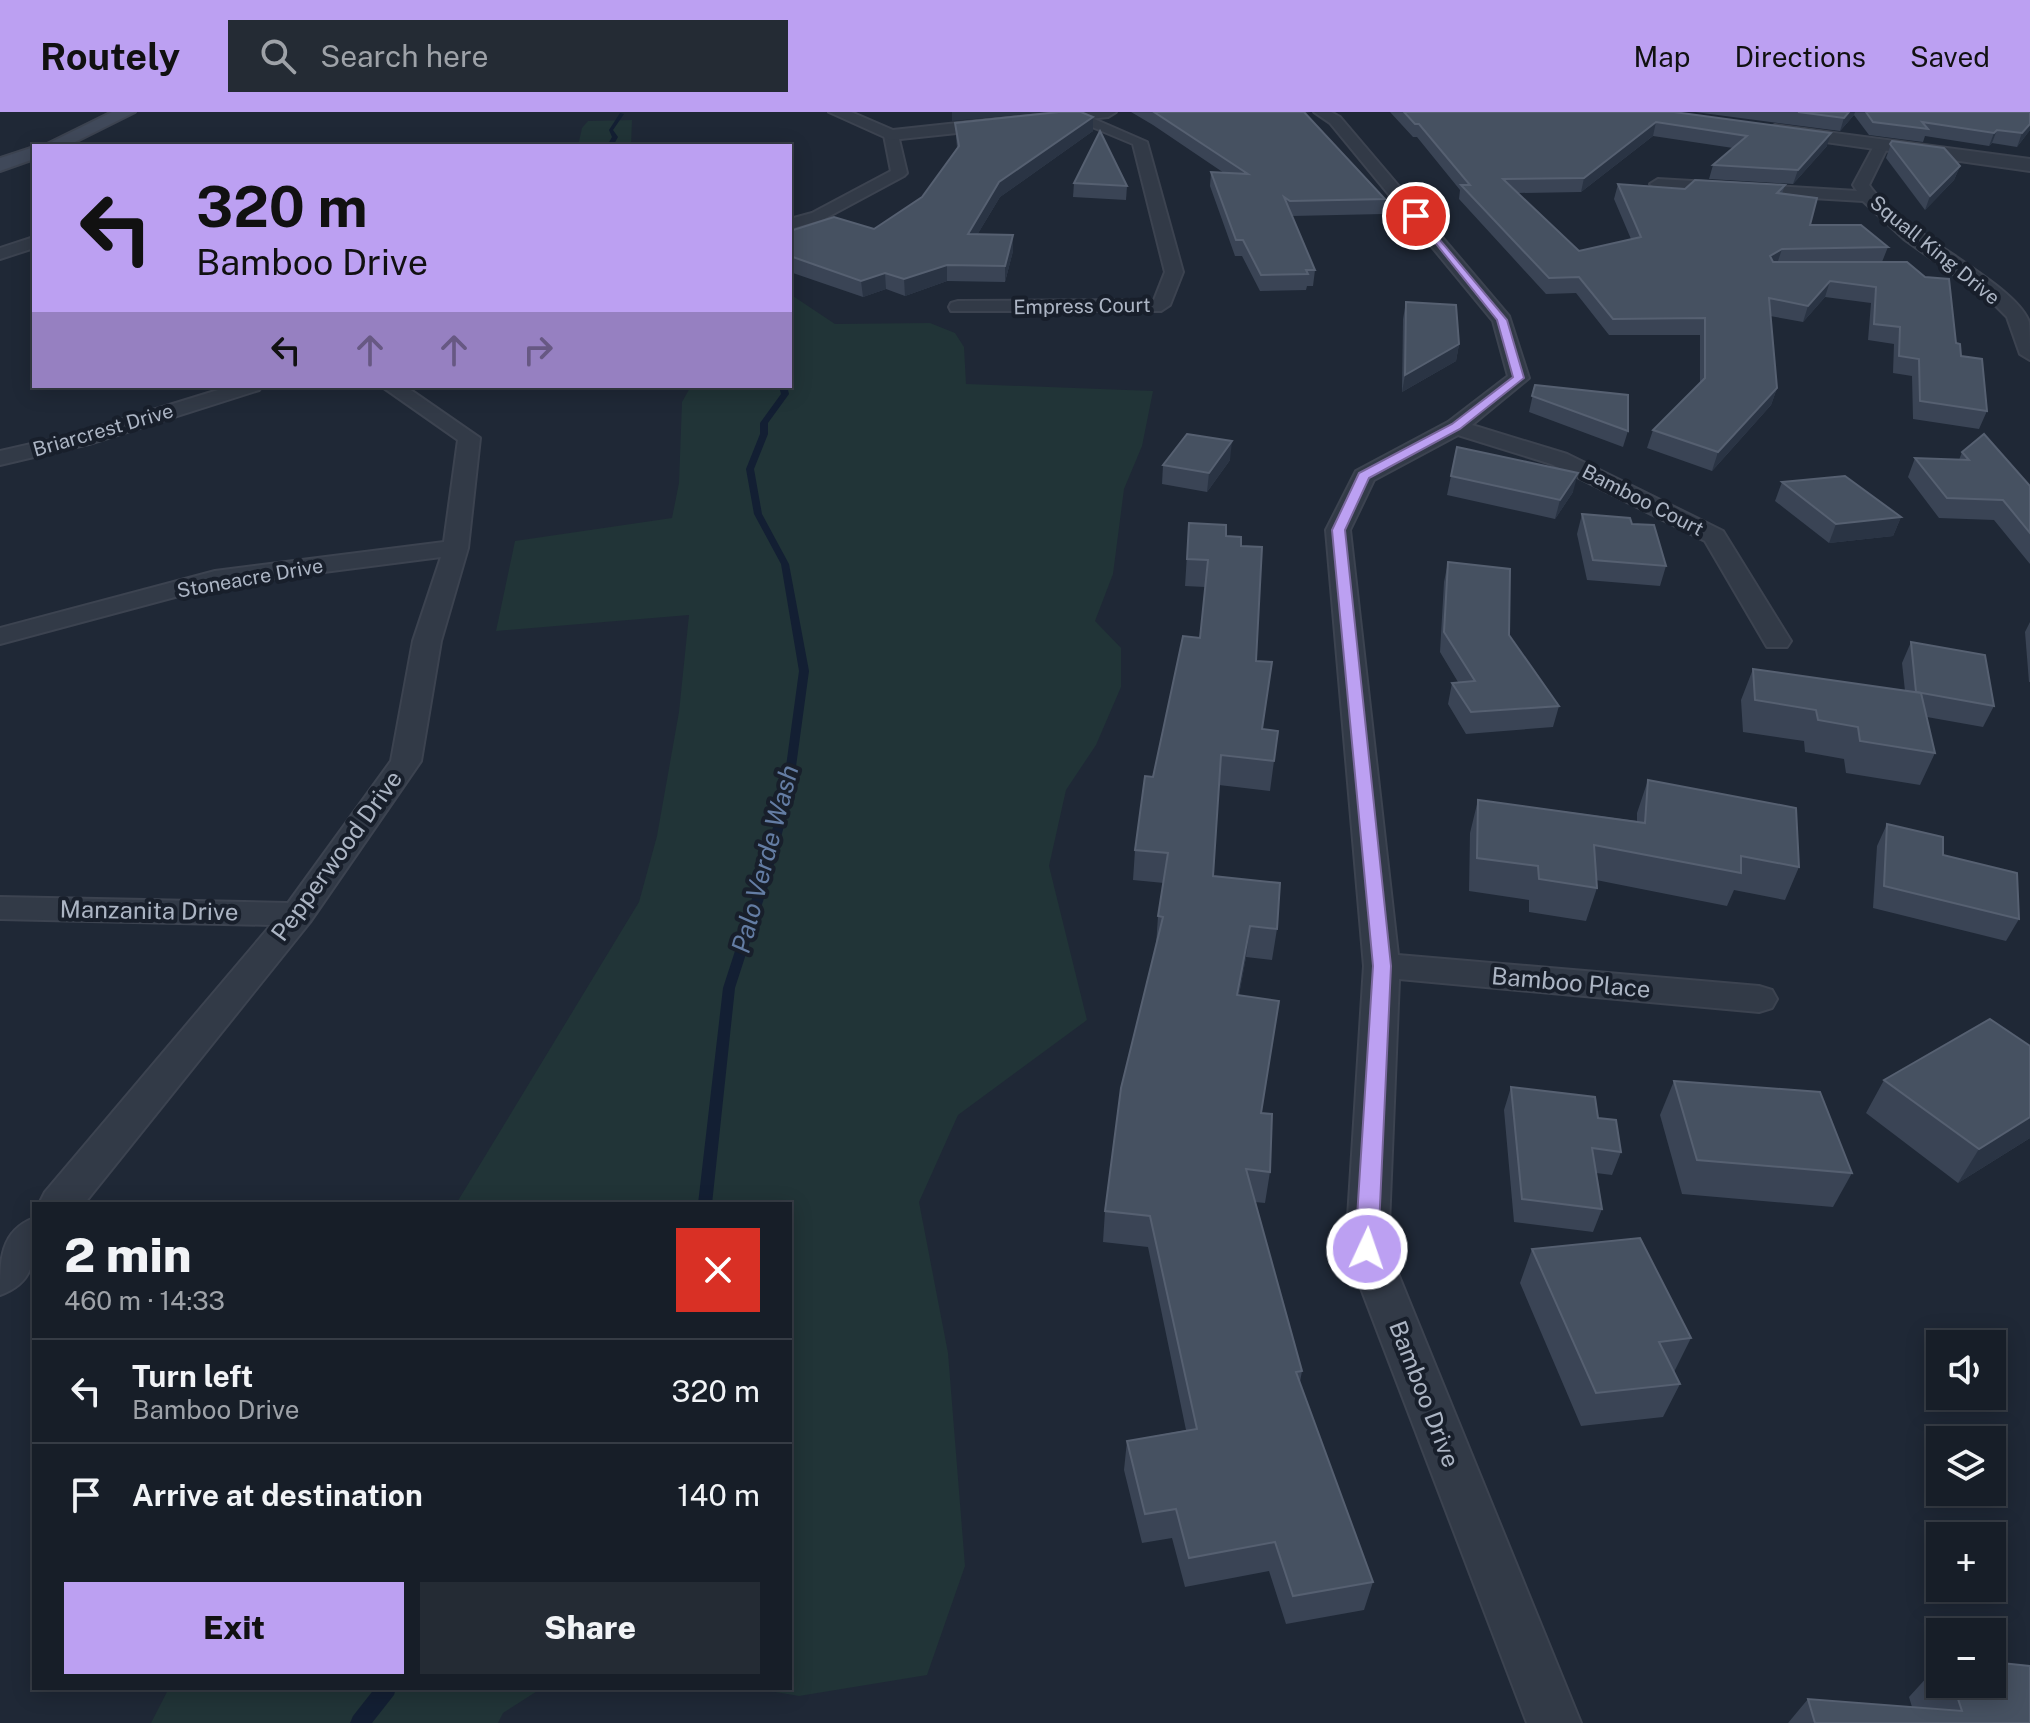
<!DOCTYPE html>
<html lang="en">
<head>
<meta charset="utf-8">
<style>
  body { margin:0; font-family:"Public Sans",sans-serif; background:#242b34; color:#f1f3f6; height:100vh; display:flex; flex-direction:column; font-size:30px; white-space:nowrap }
  * { box-sizing:border-box; margin:0 }
  p { font-size:26px; color:#9ea2a8 }
  .icon { flex:none; width:44px; height:44px; fill:none; stroke:currentColor; stroke-width:2; stroke-linecap:round; stroke-linejoin:round }
  .map { position:relative; flex:1; overflow:hidden }
  .drawer { position:absolute; left:32px; top:1090px; width:760px; height:488px; display:flex; flex-direction:column; background:#171e28; border-radius:0px; box-shadow:0 4px 20px #0003,0 0 0 2px #363c45 }
  .drawer>* { flex:none }
  .hud { position:absolute; left:32px; top:32px; width:760px; height:244px; border-radius:0px; box-shadow:0 4px 20px #0003,0 0 0 2px #363c45; background:#bca0f2; color:#111; overflow:hidden }
  .buttons { position:absolute; left:1926px; top:1218px; display:grid; gap:16px }
  .buttons a { display:grid; place-items:center; width:80px; height:80px; border-radius:0px; background:#171e28; box-shadow:0 4px 20px #0003,0 0 0 2px #363c45; font-size:40px }
  .pin { position:absolute; display:grid; place-items:center; width:68px; height:68px; color:#fff; margin:-34px; border:4px solid #fff; border-radius:50%; box-shadow:0 2px 8px #0007 }
  .me { position:absolute; width:88px; margin:-44px; rotate:3deg; stroke-linejoin:round; filter:drop-shadow(0 0 6px #0008) }
  .turn { display:flex; align-items:center; gap:28px; height:168px; padding:0 32px; font-size:36px }
  .turn .icon { width:104px; height:104px; stroke-width:2.5 }
  .turn b { display:block; font-size:56px; line-height:68px }
  .lanes { display:flex; align-items:center; height:76px; padding:0 32px; background:#0003; justify-content:center; gap:40px; direction:ltr }
  .lanes .off { opacity:.35 }
  .round { display:grid; place-items:center; flex:none; width:84px; height:84px; border-radius:0px; background:#242b34 }
  .headline { display:flex; align-items:center; justify-content:space-between; height:136px; padding:0 32px }
  h1 { font-size:48px; font-weight:800; line-height:60px }
  .cta { display:flex; gap:16px; margin-top:auto; padding:16px 32px }
  .cta a { flex:1; height:92px; border-radius:0px; background:#bca0f2; color:#111; font-size:32px; font-weight:800; line-height:92px; text-align:center }
  .cta a+a { background:#242b34; color:#f1f3f6 }
  ul { padding:0; list-style:none }
  li { display:flex; align-items:center; gap:24px; height:104px; padding:0 32px; border-top:2px solid #363c45 }
  li div { flex:1 }
  li b { display:block; font-size:30px }
  li em { font-style:normal }
  header { display:flex; align-items:center; gap:48px; box-sizing:border-box; height:112px; padding:0 40px; background:#bca0f2; color:#111 }
  header strong { font-size:38px }
  nav { display:flex; gap:44px; margin-inline-start:auto; font-size:28px }
  .search { width:560px; height:72px; background:#242b34; display:flex; align-items:center; gap:20px; box-sizing:border-box; padding:0 28px; border-radius:0px; color:#9ea2a8; font-size:30px }
  .map>svg:first-child { display:block }
  .green { fill:#213437 }
  .lines { fill:none; stroke-linecap:round; stroke-linejoin:round }
  .stream { fill:#131f33; fill-rule:evenodd }
  .minor-casing { stroke:#3c4350; stroke-width:4 }
  .tertiary-casing { stroke:#3c4350; stroke-width:4 }
  .secondary-casing { stroke:#3c4350; stroke-width:4 }
  .minor { fill:#323a47; fill-rule:evenodd }
  .tertiary { fill:#323a47; fill-rule:evenodd }
  .secondary { fill:#40495a; fill-rule:evenodd }
  .wall { fill:#3a4455 }
  .shaded-wall { fill:#2a3444 }
  .building { fill:#465161; stroke:#566071; stroke-width:2 }
  .route { fill:#bca0f2; stroke:#7a689d; stroke-width:2 }
  .labels { text-anchor:middle; stroke-width:8; stroke-linejoin:round; paint-order:stroke }
  .far-street-label { font-size:20px; fill:#acb5c4; stroke:#181f2b }
  .street-label { font-size:24px; fill:#acb5c4; stroke:#181f2b }
  .water-label { font-size:26px; font-style:italic; fill:#647da4; stroke:#181f2b }
</style>
</head>
<body>
<header>
<strong>Routely</strong>
<div class="search"><svg class="icon" aria-label="search" viewBox="0 0 24 24"><circle cx="10" cy="10" r="6"/><path d="M15 15l6 6"/></svg>Search here</div>
<nav><a>Map</a><a>Directions</a><a>Saved</a></nav>
</header>
<div class="map">
<svg width="2030" height="1611" viewBox="0 0 2030 1611">
  <rect width="100%" height="100%" fill="#1f2836"/>
  <g class="green">
    <path d="M632 8 631 34H578L582 16 588 9Z"/>
    <path d="M790 182 835 212 930 211 955 221 964 235 966 272 1153 279 1142 334 1124 377 1113 462 1095 509 1121 536V575L1096 633 1066 678 1049 754 1087 908 958 1003 919 1090 948 1241 965 1454 927 1563 799 1584 752 1576H790V1092H456L639 790 657 724 679 600 689 503 496 519 515 429 672 406 679 371 682 290 691 274H790Z"/>
    <path d="M169 1576H542L503 1601 498 1611H151Z"/>
  </g>
  <g class="lines">
    <g class="stream">
      <path d="M620 1 624 2 613 18 618 25 613 34H607L612 25 609 18Z"/>
      <path d="M779 274H787L789 282 768 311V322L754 357 762 402 789 452 809 559 792 684 768 774 735 876 712 1092H698L723 876 756 774 782 684 799 559 781 452 754 402 746 357 760 322V311L781 282Z"/>
      <path d="M375 1576H396L394 1583 372 1611H350L353 1604Z"/>
    </g>
    <defs>
      <g id="minor">
        <path d="M1078 0 1147 30 1183 160 1170 193 1161 199H951L949 195 951 191 958 189 1154 188 1165 160 1133 32 1073 7V1Z"/>
        <path d="M1314 0H1331L1340 5 1509 204 1529 266 1472 313 1567 342 1723 419 1791 529 1787 535H1767L1705 429 1551 352 1458 323 1374 368 1350 418 1398 843 1759 874 1772 878 1777 887 1772 896 1759 900 1399 867 1388 1137 1581 1611H1527L1346 1137 1364 854 1326 418 1356 359 1448 310 1508 264 1493 209 1330 11Z"/>
        <path d="M891 19 898 23 907 61 904 64 824 107 790 117V107L812 101 891 59 884 23Z"/>
        <path d="M1882 28 1889 32 1869 73C1902 122 2015 170 2029 210 2030 221 2030 237 2030 248L2020 242 2007 205 1991 189 1904 127 1863 89 1658 77 1650 72 1658 67 1857 79 1853 73 1875 32Z"/>
        <path d="M34 125V136L0 147V136Z"/>
        <path d="M231 274H262L259 278 89 332 0 353V339L75 322Z"/>
        <path d="M381 274H405L480 326 468 436 441 529 421 649 310 810 84 1092H39L45 1080 271 813 0 807V785L288 791 391 649 413 529 441 445 216 474 0 532V516L215 459 444 430 458 328Z"/>
        <path d="M34 1106C34 1141 39 1169 0 1183 0 1148 0 1119 34 1106Z"/>
      </g>
      <g id="tertiary">
        <path d="M829 0H851L893 18 1060 0H1116L1108 5 891 28Z"/>
        <path d="M1775 13 2030 47V59L1769 22 1766 18Z"/>
      </g>
      <g id="secondary">
        <path d="M112 0H135L67 34H43Z"/>
        <path d="M34 35V47L0 59V46Z"/>
      </g>
    </defs>
    <use href="#minor" class="minor-casing"/>
    <use href="#tertiary" class="tertiary-casing"/>
    <use href="#secondary" class="secondary-casing"/>
    <use href="#minor" class="minor"/>
    <use href="#tertiary" class="tertiary"/>
    <use href="#secondary" class="secondary"/>
  </g>
  <g class="wall">
    <path d="M1131 0H1311L1304 1 1385 87 1383 102 1292 104 1315 158 1313 174H1307L1306 178 1260 179 1242 144H1235L1210 74 1211 60 1224 61 1153 13Z"/>
    <path d="M1390 0H1674L1827 34 1793 72 1709 67 1713 53 1733 36 1653 24 1581 80 1518 81 1579 139 1631 127 1614 87 1618 72 1685 77 1785 73 1782 82 1810 113 1888 135 1882 150 1956 231 1987 299 1979 317 1913 307 1912 264 1893 261 1894 232 1868 228 1871 191 1825 185 1803 210 1770 204 1777 276 1771 293 1712 359 1647 336 1653 318 1700 271V223H1609L1576 181 1546 182 1459 87 1460 78 1417 25H1413Z"/>
    <path d="M1695 0H2030V18L2017 35 1992 31 1989 34 1925 24 1923 30 1869 23 1854 3 1840 19Z"/>
    <path d="M955 11 1093 19 1000 85 977 123H1013V139L1005 170 947 169 905 184 886 177 863 185 790 160V119L874 117 922 85 957 36Z"/>
    <path d="M1892 29 1960 54 1954 68 1925 98 1886 46Z"/>
    <path d="M1074 71 1127 74 1126 88 1073 85Z"/>
    <path d="M1406 190 1459 232 1456 249 1402 280 1403 207Z"/>
    <path d="M1535 273 1628 319 1623 335 1529 300Z"/>
    <path d="M1457 335 1573 380 1555 407 1447 383Z"/>
    <path d="M1962 340 2030 374V452L1994 408 1939 406 1908 365 1915 346 1959 348Z"/>
    <path d="M1230 348 1207 380 1162 372 1163 353Z"/>
    <path d="M1782 370 1901 405 1893 424 1829 431 1775 389Z"/>
    <path d="M1582 402 1632 412 1666 454 1660 474 1587 468 1577 422Z"/>
    <path d="M1189 411 1226 424 1241 434 1256 549 1263 617 1278 619 1270 679 1219 673 1213 764 1277 817 1272 848 1246 845 1239 883 1261 1001 1270 1060 1265 1091 1255 1090 1302 1259 1300 1270 1373 1470 1364 1498 1286 1512 1269 1459 1185 1475 1172 1426 1142 1431 1124 1358 1127 1329 1186 1318 1148 1135 1103 1130 1105 1099 1156 834 1158 804 1164 771 1133 768 1135 738 1153 665 1200 526 1205 475 1185 474Z"/>
    <path d="M1448 450 1509 523 1559 594 1553 615 1466 622 1448 592 1452 571 1458 570 1440 540 1444 470Z"/>
    <path d="M2030 510V570H2029L2025 520Z"/>
    <path d="M1911 530 1994 594 1983 615 1927 605 1935 641 1920 673 1846 661 1844 647 1805 640 1804 629 1743 620 1741 588 1753 557 1905 579 1902 551Z"/>
    <path d="M1648 668 1799 755 1785 788 1734 778 1727 794 1596 768 1597 776 1586 809 1529 800V788L1469 779 1470 721 1478 688 1637 709V701Z"/>
    <path d="M1887 712 1943 743 2019 807 2006 829 1873 796 1877 734Z"/>
    <path d="M1884 968 2030 1026 1958 1071 1866 1001Z"/>
    <path d="M1674 969 1852 1061 1833 1095 1682 1082 1660 1003Z"/>
    <path d="M1511 975 1598 1006 1621 1040 1612 1063 1596 1061 1602 1097 1593 1120 1514 1110 1504 998Z"/>
    <path d="M1532 1137 1691 1226 1674 1260 1680 1272 1663 1305 1581 1314 1520 1171Z"/>
    <path d="M1940 1551V1572H1992L2030 1611H1788L1808 1587 1912 1595 1909 1585Z"/>
  </g>
  <g class="shaded-wall">
    <path d="M952 0H1049L952 9Z"/>
    <path d="M1849 0H1855L1854 3 1840 19 1844 6Z"/>
    <path d="M1093 5V19L1000 85 968 138V122L999 70Z"/>
    <path d="M1656 10 1653 24 1581 80 1584 66Z"/>
    <path d="M2030 12V18L2017 35 2022 21Z"/>
    <path d="M1997 18 1992 31 1989 34 1994 21Z"/>
    <path d="M1831 21 1827 34 1793 72 1798 58Z"/>
    <path d="M1960 54 1954 68 1925 98 1930 84Z"/>
    <path d="M1013 123V139L1005 170V154Z"/>
    <path d="M1782 137 1777 152 1765 159 1770 144Z"/>
    <path d="M947 153V169L905 184 904 167Z"/>
    <path d="M885 161 886 177 863 185 861 169Z"/>
    <path d="M1830 169 1825 185 1803 210 1808 194Z"/>
    <path d="M1459 232 1456 249 1402 280 1405 263Z"/>
    <path d="M1777 276 1771 293 1712 359 1718 340Z"/>
    <path d="M1232 329 1230 348 1207 380 1209 361Z"/>
    <path d="M1578 361 1573 380 1555 407 1560 388Z"/>
    <path d="M1901 405 1893 424 1829 431 1836 412Z"/>
    <path d="M1250 814 1246 845 1233 914 1237 883Z"/>
    <path d="M2030 1005V1026L1958 1071 1979 1037Z"/>
  </g>
  <g class="building">
    <path d="M1059 0H1081L1093 5 999 70 968 122 1013 123 1005 154 947 153 904 167 885 161 861 169 790 144V119L834 105 874 117 922 85 959 34 955 11Z"/>
    <path d="M1154 0H1304L1385 87 1290 89 1284 85 1315 158H1306L1308 162 1261 163 1243 128H1236L1211 60 1248 62Z"/>
    <path d="M1404 0H1674L1831 21 1798 58 1713 53 1747 24 1656 10 1584 66 1503 67 1579 139 1641 125 1618 72 1685 77 1695 68 1785 73 1777 81 1817 86 1810 113H1861L1888 135 1782 137 1770 144 1773 150H1907L1925 165 1949 167 1956 231 1960 232 1961 244 1982 247 1987 299 1920 289 1919 247 1899 244 1900 215 1874 212 1876 175 1830 169 1808 194 1769 186 1777 276 1718 340 1653 318 1705 266V206L1613 207 1579 165 1549 166 1461 73H1470L1419 12H1415Z"/>
    <path d="M1798 0H1849L1844 6Z"/>
    <path d="M1866 0H2030V12L2022 21 1997 18 1994 21 1922 10 1928 17 1873 10Z"/>
    <path d="M1100 19 1127 74 1074 71Z"/>
    <path d="M1892 29 1944 36 1960 54 1930 84 1890 32Z"/>
    <path d="M1406 190 1456 193 1459 232 1405 263Z"/>
    <path d="M1535 273 1628 283V319L1532 284Z"/>
    <path d="M1187 322 1232 329 1209 361 1163 353Z"/>
    <path d="M1984 322 2030 374V421L2003 388 1947 386 1915 346 1969 348 1962 340Z"/>
    <path d="M1457 335 1578 361 1560 388 1451 364Z"/>
    <path d="M1845 364 1901 405 1836 412 1782 370Z"/>
    <path d="M1582 402 1630 406 1632 412 1654 413 1666 454 1593 448Z"/>
    <path d="M1189 411 1226 413V424L1241 425V434L1262 435 1256 549 1272 550 1262 617 1278 619 1274 649 1221 643 1213 764 1280 771 1277 817 1250 814 1237 883 1279 889 1261 1001 1272 1002 1270 1060 1246 1057 1302 1259 1296 1260 1373 1470 1293 1484 1275 1430 1189 1446 1176 1397 1145 1402 1127 1329 1197 1317 1150 1104 1105 1099 1121 976 1163 805 1158 804 1168 741 1135 738 1145 664 1153 665 1183 524 1200 526 1208 448 1187 447Z"/>
    <path d="M1448 450 1510 457 1509 523 1559 594 1471 600 1452 571 1475 569 1444 520Z"/>
    <path d="M1911 530 1985 543 1994 594 1916 580Z"/>
    <path d="M1753 557 1921 581 1935 641 1860 629 1858 615 1818 608 1816 598 1755 588Z"/>
    <path d="M1648 668 1796 696 1799 755 1741 744V761L1594 733 1597 776 1539 767 1538 754 1477 746 1478 688 1645 711Z"/>
    <path d="M1887 712 1943 725V743L2017 761 2019 807 1884 774Z"/>
    <path d="M1990 907 2030 934V1005L1979 1037 1884 968Z"/>
    <path d="M1674 969 1820 980 1852 1061 1697 1048Z"/>
    <path d="M1511 975 1595 985 1598 1006 1616 1008 1621 1040 1592 1036 1602 1097 1522 1087Z"/>
    <path d="M1640 1126 1691 1226 1659 1230 1680 1272 1596 1281 1532 1137Z"/>
    <path d="M1992 1550 2030 1554V1611H1815L1808 1587 1962 1599 1953 1572H1992Z"/>
  </g>
  <path class="route" d="M1413 103H1419L1507 208 1524 266 1460 317 1369 366 1345 418 1391 854 1378 1137 1375 1144 1367 1146 1359 1144 1355 1137 1373 854 1332 418 1359 361 1452 312 1513 265 1497 208Z"/>
  <g class="labels">
    <g class="far-street-label">
      <text transform="translate(1935 138) rotate(39)" y="7">Squall King Drive</text>
      <text transform="translate(1082 194) rotate(-1)" y="7">Empress Court</text>
      <text transform="translate(103 318) rotate(-16)" y="7">Briarcrest Drive</text>
      <text transform="translate(1643 388) rotate(27)" y="7">Bamboo Court</text>
      <text transform="translate(250 466) rotate(-10)" y="7">Stoneacre Drive</text>
    </g>
    <g class="street-label">
      <text transform="translate(337 744) rotate(-54)" y="8">Pepperwood Drive</text>
      <text transform="translate(149 799) rotate(1)" y="8">Manzanita Drive</text>
      <text transform="translate(1571 871) rotate(5)" y="8">Bamboo Place</text>
      <text transform="translate(1424 1282) rotate(69)" y="8">Bamboo Drive</text>
    </g>
    <g class="water-label">
      <text transform="translate(765 747) rotate(-75)" y="9">Palo Verde Wash</text>
    </g>
  </g>
</svg>
<div class="buttons">
<a><svg class="icon" aria-label="sound" viewBox="0 0 24 24"><path d="M4 9h4l5-4v14l-5-4H4zM17 9q2 3 0 6"/></svg></a>
<a><svg class="icon" aria-label="layers" viewBox="0 0 24 24"><path d="M12 4l9 5-9 5-9-5zM3 14l9 5 9-5"/></svg></a>
<a>+</a>
<a>−</a>
</div>
<div class="pin" style="left:1416px;top:104px;background:#d93025"><svg class="icon" aria-label="arrive" viewBox="0 0 24 24"><path d="M6 21V4h12l-3 4 3 4H6"/></svg></div>
<svg class="me" style="left:1367px;top:1137px" viewBox="-20 -20 40 40"><circle r="17" fill="#bca0f2" stroke="#fff" stroke-width="3"/><path d="M0-11L8 9 0 5-8 9z" fill="#fff"/></svg>
<div class="hud">
<div class="turn"><svg class="icon" aria-label="left" viewBox="0 0 24 24"><path d="M17 20v-9H6M10 6l-5 5 5 5"/></svg><div><b>320 m</b>Bamboo Drive</div></div>
<div class="lanes"><svg class="icon" aria-label="left" viewBox="0 0 24 24"><path d="M17 20v-9H6M10 6l-5 5 5 5"/></svg><svg class="icon off" aria-label="ahead" viewBox="0 0 24 24"><path d="M12 20V5M6 11l6-6 6 6"/></svg><svg class="icon off" aria-label="ahead" viewBox="0 0 24 24"><path d="M12 20V5M6 11l6-6 6 6"/></svg><svg class="icon off" aria-label="right" viewBox="0 0 24 24"><path d="M7 20v-9h11M14 6l5 5-5 5"/></svg></div>
</div>
<section class="drawer">
<div class="headline"><div><h1>2 min</h1><p>460 m · 14:33</p></div><a class="round" style="background:#d93025;color:#fff"><svg class="icon" aria-label="close" viewBox="0 0 24 24"><path d="M6 6l12 12M18 6L6 18"/></svg></a></div>
<ul>
<li><svg class="icon" aria-label="left" viewBox="0 0 24 24"><path d="M17 20v-9H6M10 6l-5 5 5 5"/></svg><div><b>Turn left</b><p>Bamboo Drive</p></div><em>320 m</em></li>
<li><svg class="icon" aria-label="arrive" viewBox="0 0 24 24"><path d="M6 21V4h12l-3 4 3 4H6"/></svg><div><b>Arrive at destination</b></div><em>140 m</em></li>
</ul>
<div class="cta"><a>Exit</a><a>Share</a></div>
</section>
</div>
</body>
</html>
